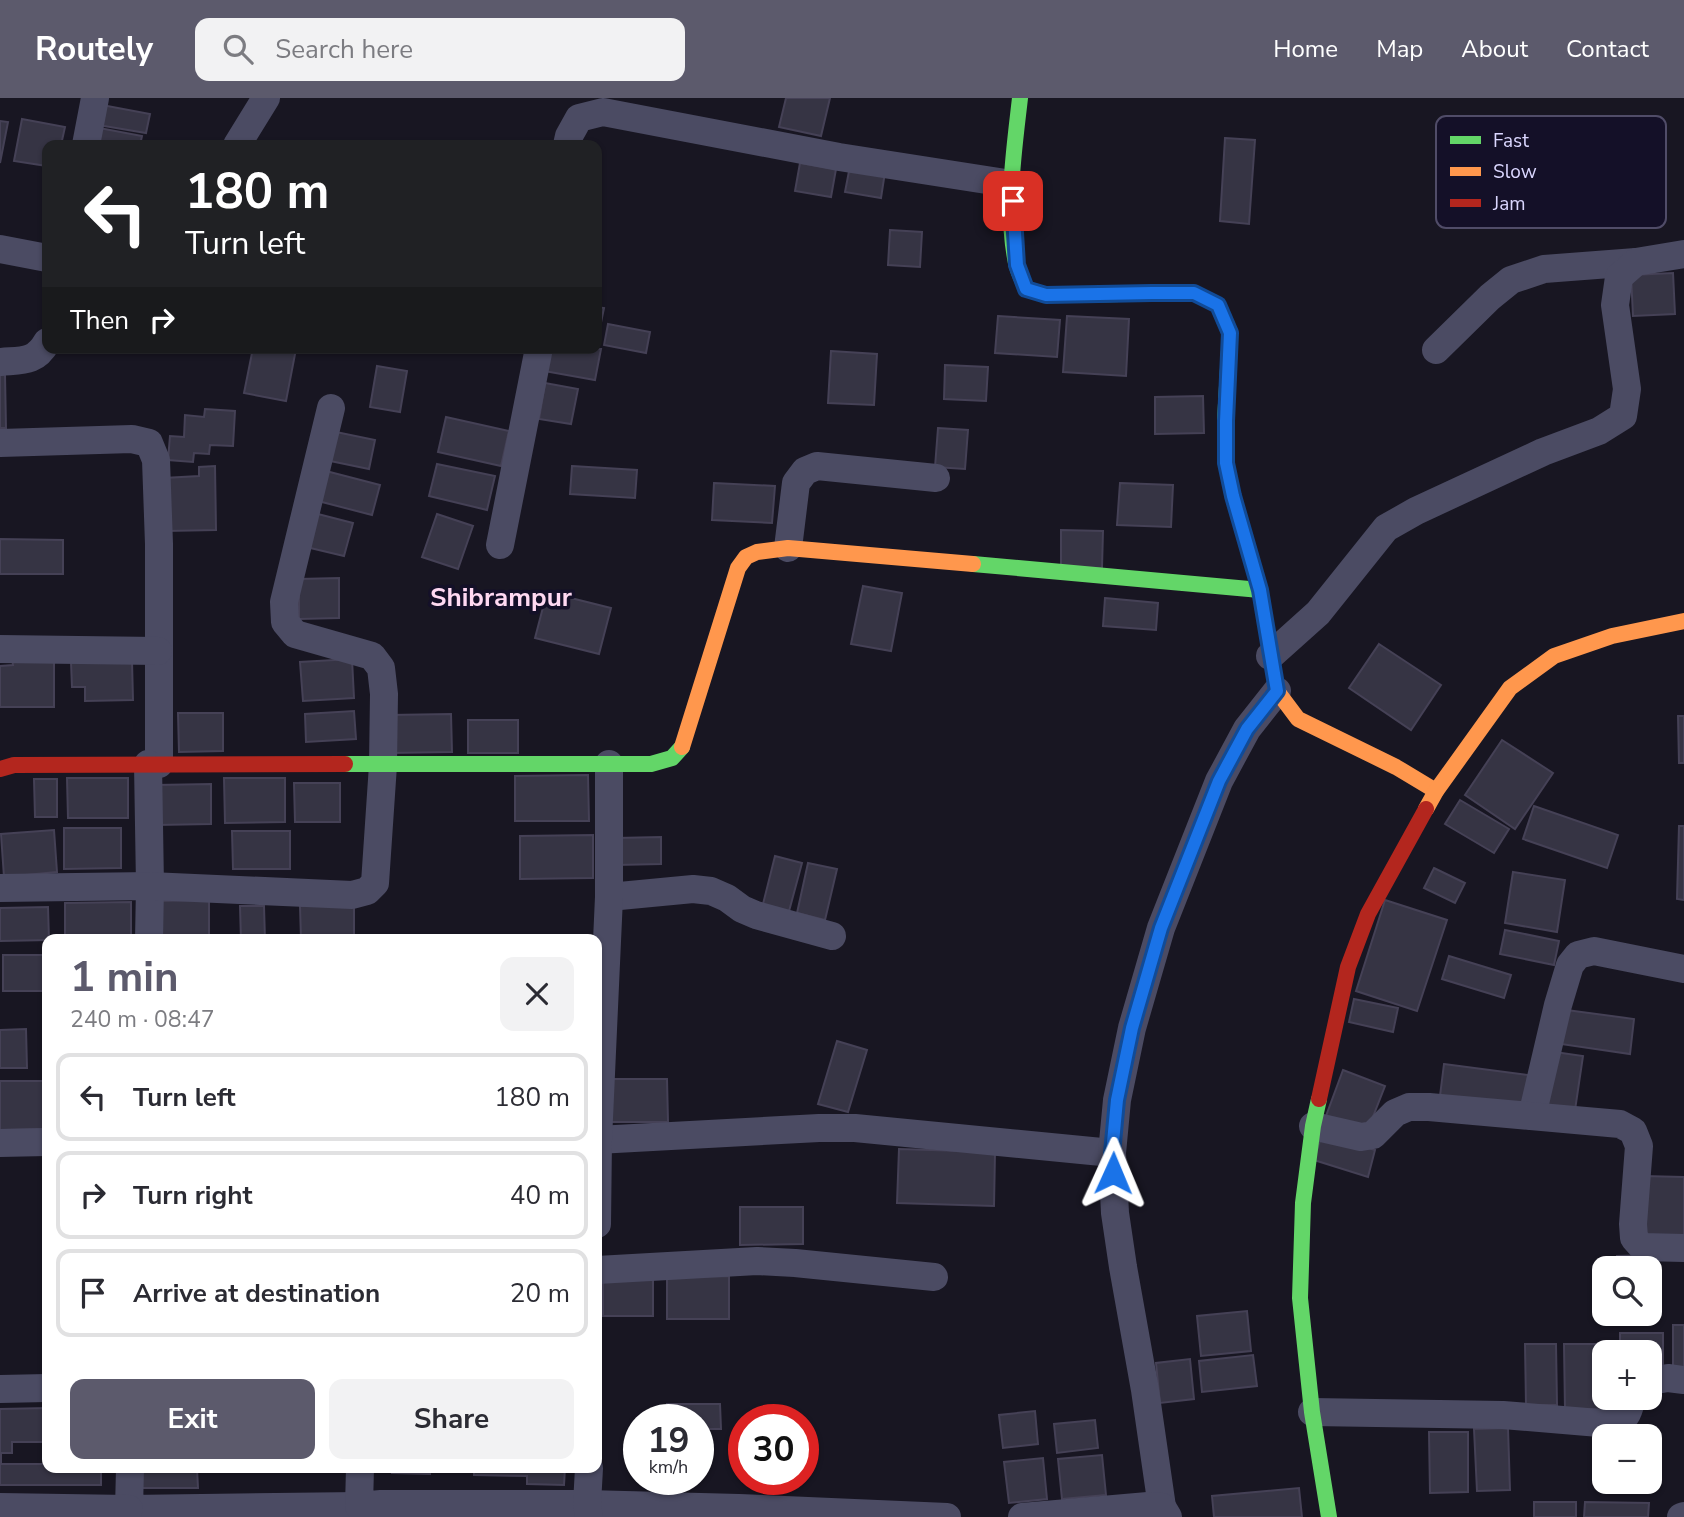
<!DOCTYPE html>
<html lang="en">
<head>
<meta charset="utf-8">
<style>
  body { margin:0; font-family:"Nunito Sans",sans-serif; background:#f2f2f3; color:#2b2b33; height:100vh; display:flex; flex-direction:column; font-size:26px; white-space:nowrap }
  * { box-sizing:border-box; margin:0 }
  p { font-size:23px; color:#7c7c81 }
  .icon { flex:none; width:38px; height:38px; fill:none; stroke:currentColor; stroke-width:2; stroke-linecap:round; stroke-linejoin:round }
  .map { position:relative; flex:1; overflow:hidden }
  .side { position:absolute; left:42px; top:836px; width:560px; height:539px; display:flex; flex-direction:column; background:#fff; border-radius:14px; box-shadow:0 2px 5px #0004 }
  .side>* { flex:none }
  .banner { position:absolute; left:42px; top:42px; width:560px; height:214px; border-radius:14px; box-shadow:0 2px 5px #0004; background:#202124; color:#fff; overflow:hidden }
  .tools { position:absolute; left:1592px; top:1158px; display:grid; gap:14px }
  .tools a { display:grid; place-items:center; width:70px; height:70px; border-radius:14px; background:#fff; box-shadow:0 2px 5px #0004; font-size:35px }
  .speed { position:absolute; left:623px; top:1306px; display:flex; gap:14px; font-size:35px; font-weight:700; text-align:center }
  .speed>* { display:grid; place-content:center; width:91px; height:91px; border-radius:50%; background:#fff; box-shadow:0 2px 5px #0004; line-height:1 }
  .speed small { font-size:18px; font-weight:400 }
  .speed .limit { border:10px solid #d22; background:#fff; color:#111 }
  .pin { position:absolute; display:grid; place-items:center; width:60px; height:60px; color:#fff; margin:-30px; border-radius:14px; box-shadow:0 4px 10px #0006 }
  .me { position:absolute; width:77px; margin:-38px; rotate:1deg; stroke-linejoin:round; filter:drop-shadow(0 0 5px #0008) }
  .turn { display:flex; align-items:center; gap:24px; height:147px; padding:0 28px; font-size:32px }
  .turn .icon { width:91px; height:91px; stroke-width:2.5 }
  .turn b { display:block; font-size:49px; line-height:60px }
  .then { display:flex; align-items:center; height:66px; padding:0 28px; background:#0003; gap:14px; font-size:26px }
  .round { display:grid; place-items:center; flex:none; width:74px; height:74px; border-radius:14px; background:#f2f2f3 }
  .overview { display:flex; align-items:center; justify-content:space-between; height:119px; padding:0 28px }
  h1 { font-size:42px; font-weight:700; line-height:52px; color:#5c5a6c }
  .action { display:flex; gap:14px; margin-top:auto; padding:14px 28px }
  .action a { flex:1; height:80px; border-radius:14px; background:#5c5a6c; color:#fff; font-size:28px; font-weight:700; line-height:80px; text-align:center }
  .action a+a { background:#f2f2f3; color:#2b2b33 }
  ul { padding:0; list-style:none }
  li { display:flex; align-items:center; gap:21px; height:88px; margin:0 14px 10px; padding:0 14px; border:4px solid #e1e1e2; border-radius:14px }
  li div { flex:1 }
  li b { display:block; font-size:26px }
  li em { font-style:normal }
  header { display:flex; align-items:center; gap:42px; box-sizing:border-box; height:98px; padding:0 35px; background:#5c5a6c; color:#fff }
  header strong { font-size:33px }
  nav { display:flex; gap:38px; margin-inline-start:auto; font-size:24px }
  .search { width:490px; height:63px; background:#f2f2f3; display:flex; align-items:center; gap:18px; box-sizing:border-box; padding:0 24px; border-radius:14px; color:#7c7c81; font-size:26px }
  .map>svg:first-child { display:block }
  .building { fill:#363444; stroke:#454156; stroke-width:2 }
  .lines { fill:none; stroke-linecap:round; stroke-linejoin:round }
  .street { stroke:#4b4b63; stroke-width:28 }
  .fast { stroke:#63d668; stroke-width:16 }
  .slow { stroke:#ff974d; stroke-width:16 }
  .jam { stroke:#b3261e; stroke-width:16 }
  .route-casing { stroke:#114b97; stroke-width:18 }
  .route { stroke:#1a73e8; stroke-width:12 }
  .labels { text-anchor:middle; stroke-width:7; stroke-linejoin:round; paint-order:stroke }
  .district-label { font-size:26px; font-weight:bold; fill:#ffd9f2; stroke:#141028 }
  .key { fill:#141028; stroke:#504c68; stroke-width:2 }
  .key-label { font-size:19px; fill:#dbd7ff }
</style>
</head>
<body>
<header>
<strong>Routely</strong>
<div class="search"><svg class="icon" aria-label="search" viewBox="0 0 24 24"><circle cx="10" cy="10" r="6"/><path d="M15 15l6 6"/></svg>Search here</div>
<nav><a>Home</a><a>Map</a><a>About</a><a>Contact</a></nav>
</header>
<div class="map">
<svg width="1684" height="1419" viewBox="0 0 1684 1419">
  <rect width="100%" height="100%" fill="#181622"/>
  <g class="building">
    <path d="M786 0H830L821 38 779 29Z"/>
    <path d="M102 7 150 16 146 35 98 27Z"/>
    <path d="M22 21 65 29 61 47H47V68L14 63Z"/>
    <path d="M0 23 8 24 0 65Z"/>
    <path d="M94 29 142 38 140 47H91Z"/>
    <path d="M1225 40 1255 42 1249 126 1220 123Z"/>
    <path d="M800 65 836 71 831 99 795 93Z"/>
    <path d="M850 68 885 74 881 100 845 94Z"/>
    <path d="M890 132 922 134 920 169 888 167Z"/>
    <path d="M1673 175 1675 216 1633 218 1631 177Z"/>
    <path d="M597 209 604 210 597 244Z"/>
    <path d="M998 218 1060 222 1057 259 995 255Z"/>
    <path d="M1067 218 1129 221 1126 278 1063 274Z"/>
    <path d="M608 226 650 234 646 255 604 247Z"/>
    <path d="M253 250 296 251 286 303 244 295Z"/>
    <path d="M548 250 601 251 595 282 544 273Z"/>
    <path d="M831 253 877 256 874 307 828 305Z"/>
    <path d="M945 267 988 269 986 303 944 301Z"/>
    <path d="M377 268 407 273 400 314 370 309Z"/>
    <path d="M0 277H5L6 330H0Z"/>
    <path d="M545 285 578 291 571 326 539 321Z"/>
    <path d="M1203 298 1204 335 1155 336V299Z"/>
    <path d="M205 311 235 313 233 348 210 347 209 356 194 355 193 364 168 362 170 338 184 339 185 317 204 319Z"/>
    <path d="M446 319 509 333 501 368 438 354Z"/>
    <path d="M938 330 968 332 965 371 935 369Z"/>
    <path d="M336 334 375 342 369 371 330 363Z"/>
    <path d="M437 366 495 378 487 412 429 398Z"/>
    <path d="M215 368 216 432 165 433 164 380 199 378V369Z"/>
    <path d="M572 368 637 372 635 400 570 396Z"/>
    <path d="M326 373 380 387 372 417 318 403Z"/>
    <path d="M714 385 775 388 772 425 712 422Z"/>
    <path d="M1120 385 1173 387 1171 429 1117 427Z"/>
    <path d="M314 415 353 425 344 458 306 449Z"/>
    <path d="M437 416 473 428 458 471 422 459Z"/>
    <path d="M1061 432 1103 433 1102 470 1061 469Z"/>
    <path d="M0 441 63 442V476H0Z"/>
    <path d="M339 480V520L299 521V481Z"/>
    <path d="M863 488 902 495 891 553 851 546Z"/>
    <path d="M547 494 611 510 599 556 535 540Z"/>
    <path d="M1105 500 1158 505 1156 532 1103 528Z"/>
    <path d="M1379 546 1441 587 1411 632 1349 590Z"/>
    <path d="M12 560H54V609H0V568L13 567Z"/>
    <path d="M352 561 354 600 303 603 300 564Z"/>
    <path d="M132 563 133 602 85 603V589H72L71 564Z"/>
    <path d="M354 613 356 641 306 644 305 616Z"/>
    <path d="M178 615H223V653L179 654Z"/>
    <path d="M451 616 452 654 389 655V617Z"/>
    <path d="M1678 618H1684V665H1679Z"/>
    <rect x="468" y="622" width="50" height="33"/>
    <path d="M1502 642 1553 675 1515 731 1465 697Z"/>
    <path d="M588 677 589 723H515V678Z"/>
    <path d="M67 680H128V720H68Z"/>
    <path d="M224 680H285V724L225 725Z"/>
    <path d="M34 681H57V719H35Z"/>
    <path d="M294 685H340V724H295Z"/>
    <path d="M211 686V726L156 727V687Z"/>
    <path d="M1460 702 1509 731 1494 755 1445 726Z"/>
    <path d="M1534 708 1618 737 1607 770 1523 741Z"/>
    <path d="M1679 728H1684V802L1677 801Z"/>
    <path d="M64 730H121V770L64 771Z"/>
    <path d="M54 732 57 774 4 779 1 736Z"/>
    <path d="M232 733H290V771H233Z"/>
    <path d="M593 737V780L520 781V738Z"/>
    <path d="M661 739V766L616 767V740Z"/>
    <path d="M775 758 802 765 788 817 762 810Z"/>
    <path d="M808 765 837 771 825 822 797 815Z"/>
    <path d="M1434 770 1465 785 1455 805 1424 790Z"/>
    <path d="M1513 774 1565 782 1557 834 1505 825Z"/>
    <path d="M209 802V841L156 842V803Z"/>
    <path d="M1385 802 1447 822 1417 913 1356 893Z"/>
    <path d="M131 804V842H65V805Z"/>
    <path d="M354 807V840L301 841 300 808Z"/>
    <path d="M240 808H264L265 842H241Z"/>
    <path d="M48 809 49 842 0 843V810Z"/>
    <path d="M1505 832 1559 843 1554 867 1500 856Z"/>
    <rect x="3" y="857" width="44" height="36"/>
    <path d="M1449 858 1511 877 1504 900 1442 881Z"/>
    <path d="M1354 901 1398 910 1393 934 1349 924Z"/>
    <path d="M1559 911 1634 921 1630 956 1554 945Z"/>
    <path d="M26 931 27 970H0V932Z"/>
    <path d="M837 943 867 952 848 1014 818 1006Z"/>
    <path d="M1548 953 1583 958 1575 1012 1540 1007Z"/>
    <path d="M1444 966 1528 977 1524 1009 1440 998Z"/>
    <path d="M1343 972 1385 988 1367 1034 1326 1018Z"/>
    <path d="M605 981H667L668 1024H606Z"/>
    <path d="M0 983H47V1031L0 1032Z"/>
    <path d="M1322 1036 1375 1052 1368 1079 1314 1062Z"/>
    <path d="M899 1051 995 1054 994 1108 897 1105Z"/>
    <path d="M1643 1078 1684 1079V1143L1642 1142Z"/>
    <path d="M740 1109H803V1146L740 1147Z"/>
    <path d="M1657 1157V1217H1618L1650 1216V1171H1617V1158Z"/>
    <path d="M729 1178V1221H667V1179Z"/>
    <rect x="603" y="1180" width="50" height="38"/>
    <path d="M1247 1213 1251 1253 1201 1258 1197 1218Z"/>
    <rect x="1673" y="1227" width="11" height="46"/>
    <path d="M1620 1235H1663V1270L1650 1271V1255H1620Z"/>
    <path d="M1525 1246H1556L1557 1307H1526Z"/>
    <path d="M1564 1246H1603V1311L1565 1312Z"/>
    <path d="M1253 1257 1257 1288 1202 1294 1199 1263Z"/>
    <path d="M1190 1261 1194 1301 1160 1305 1156 1265Z"/>
    <path d="M667 1306H720L721 1331H698V1321H667Z"/>
    <path d="M47 1310V1344H12V1355H1V1366H47V1370H101V1387H0V1311Z"/>
    <path d="M1035 1313 1038 1346 1003 1350 999 1317Z"/>
    <path d="M1095 1322 1098 1350 1057 1355 1054 1326Z"/>
    <path d="M1508 1330 1510 1392 1477 1393 1474 1331Z"/>
    <path d="M1429 1334H1468V1394L1430 1395Z"/>
    <path d="M1102 1357 1106 1397 1062 1401 1058 1361Z"/>
    <path d="M1043 1360 1047 1401 1009 1405 1004 1364Z"/>
    <path d="M138 1370H197L198 1390H138Z"/>
    <path d="M392 1370H430V1376L392 1375Z"/>
    <path d="M474 1370H565L564 1387 527 1386V1378L474 1377Z"/>
    <path d="M1609 1384H1639V1391L1609 1390Z"/>
    <path d="M1299 1390 1302 1419H1214L1212 1398Z"/>
    <rect x="1534" y="1404" width="42" height="15"/>
    <path d="M1585 1404 1649 1405 1648 1419H1584Z"/>
  </g>
  <g class="lines">
    <g class="street">
      <path d="M86 47 95 0"/>
      <path d="M237 47 266 0"/>
      <path d="M567 47 569 38 579 20 603 14 839 59 1012 86"/>
      <path d="M0 151 47 160"/>
      <path d="M1436 252 1490 199 1511 182 1544 171 1636 164"/>
      <path d="M0 264C22 262 35 265 47 244"/>
      <path d="M0 345 132 341 149 345 156 362 159 446V666"/>
      <path d="M500 447 539 250"/>
      <path d="M788 450 796 385 805 373 817 368 936 380"/>
      <path d="M0 551 158 553"/>
      <path d="M1270 558 1318 515 1386 430 1416 413 1543 354 1599 333 1623 318 1627 291 1615 207 1619 179 1636 164 1684 156"/>
      <path d="M148 666 150 788 149 842"/>
      <path d="M0 790 150 788 352 797 367 793 375 785 383 667 384 596 381 570 372 558 295 536 285 524 284 504 331 310"/>
      <path d="M609 799 693 791 711 793 727 800 742 811 756 817 832 838"/>
      <path d="M1532 1018 1558 907 1570 867 1578 857 1594 853 1684 871"/>
      <path d="M1313 1028 1361 1039 1373 1037 1395 1015 1409 1009H1429L1620 1026 1633 1033 1639 1048 1633 1126 1634 1140 1642 1149 1684 1150"/>
      <path d="M597 1042 819 1030H855L1112 1055"/>
      <path d="M0 1045 47 1044"/>
      <path d="M597 1126 598 1042 609 799V666"/>
      <path d="M597 1172 757 1163 795 1165 934 1179"/>
      <path d="M1650 1283 1668 1280 1684 1282"/>
      <path d="M0 1291 47 1290"/>
      <path d="M1312 1314 1503 1317 1611 1326C1627 1321 1628 1316 1632 1300"/>
      <path d="M130 1370 129 1411 359 1408 360 1419"/>
      <path d="M360 1370 359 1408 381 1406H587L739 1410 947 1419"/>
      <path d="M589 1370 587 1406 589 1419"/>
      <path d="M0 1409 129 1411"/>
      <path d="M1162 1409 1145 1292 1123 1169 1115 1115 1112 1055 1117 1002 1132 930 1161 830 1219 683 1247 631 1277 593"/>
      <path d="M1022 1419 1148 1408 1162 1409 1168 1419"/>
      <path d="M1681 1419 1684 1418"/>
    </g>
    <g class="fast">
      <path d="M1020 0C1014 53 1005 112 1016 165 1018 174 1023 183 1026 191L1046 197 1194 195 1218 207 1230 235 1225 323 1226 365 1233 398 1259 488"/>
      <path d="M973 466 1260 492"/>
      <path d="M345 666H651L672 660 682 649"/>
      <path d="M1319 1001 1313 1028 1303 1105 1300 1200 1312 1314 1329 1419"/>
    </g>
    <g class="slow">
      <path d="M1259 488 1277 593 1298 621 1396 669 1436 693"/>
      <path d="M682 649 738 470 746 459 757 454 788 450 973 466"/>
      <path d="M1426 711 1436 693 1510 590 1554 558 1612 538 1684 523"/>
    </g>
    <g class="jam">
      <path d="M0 671 14 667 345 666"/>
      <path d="M1319 1001 1348 869 1368 816 1426 711"/>
    </g>
  </g>
  <g class="lines">
    <defs>
      <path id="route" d="M1013 103 1017 167 1026 191 1046 197 1152 195H1194L1218 207 1230 235 1226 323V365L1233 398 1260 492 1277 593 1247 631 1219 683 1161 830 1132 930 1117 1002 1112 1055 1113 1075"/>
    </defs>
    <use href="#route" class="route-casing"/>
    <use href="#route" class="route"/>
  </g>
  <g class="labels">
    <g class="district-label">
      <text x="501" y="508">Shibrampur</text>
    </g>
  </g>
  <rect x="1436" y="18" width="230" height="112" rx="10" class="key"/>
  <rect x="1450" y="38" width="31" height="8" fill="#63d668"/>
  <rect x="1450" y="69" width="31" height="9" fill="#ff974d"/>
  <rect x="1450" y="101" width="31" height="8" fill="#b3261e"/>
  <g class="key-label">
    <text x="1493" y="49">Fast</text>
    <text x="1493" y="80">Slow</text>
    <text x="1493" y="112">Jam</text>
  </g>
</svg>
<div class="tools">
<a><svg class="icon" aria-label="search" viewBox="0 0 24 24"><circle cx="10" cy="10" r="6"/><path d="M15 15l6 6"/></svg></a>
<a>+</a>
<a>−</a>
</div>
<div class="speed"><div>19<small>km/h</small></div><div class="limit">30</div></div>
<div class="pin" style="left:1013px;top:103px;background:#d93025"><svg class="icon" aria-label="arrive" viewBox="0 0 24 24"><path d="M6 21V4h12l-3 4 3 4H6"/></svg></div>
<svg class="me" style="left:1113px;top:1075px" viewBox="-20 -20 40 40"><path d="M0-17L14 15 0 8-14 15z" fill="#1a73e8" stroke="#fff" stroke-width="4"/></svg>
<div class="banner">
<div class="turn"><svg class="icon" aria-label="left" viewBox="0 0 24 24"><path d="M17 20v-9H6M10 6l-5 5 5 5"/></svg><div><b>180 m</b>Turn left</div></div>
<div class="then">Then<svg class="icon" aria-label="right" viewBox="0 0 24 24"><path d="M7 20v-9h11M14 6l5 5-5 5"/></svg></div>
</div>
<section class="side">
<div class="overview"><div><h1>1 min</h1><p>240 m · 08:47</p></div><a class="round"><svg class="icon" aria-label="close" viewBox="0 0 24 24"><path d="M6 6l12 12M18 6L6 18"/></svg></a></div>
<ul>
<li><svg class="icon" aria-label="left" viewBox="0 0 24 24"><path d="M17 20v-9H6M10 6l-5 5 5 5"/></svg><div><b>Turn left</b></div><em>180 m</em></li>
<li><svg class="icon" aria-label="right" viewBox="0 0 24 24"><path d="M7 20v-9h11M14 6l5 5-5 5"/></svg><div><b>Turn right</b></div><em>40 m</em></li>
<li><svg class="icon" aria-label="arrive" viewBox="0 0 24 24"><path d="M6 21V4h12l-3 4 3 4H6"/></svg><div><b>Arrive at destination</b></div><em>20 m</em></li>
</ul>
<div class="action"><a>Exit</a><a>Share</a></div>
</section>
</div>
</body>
</html>
